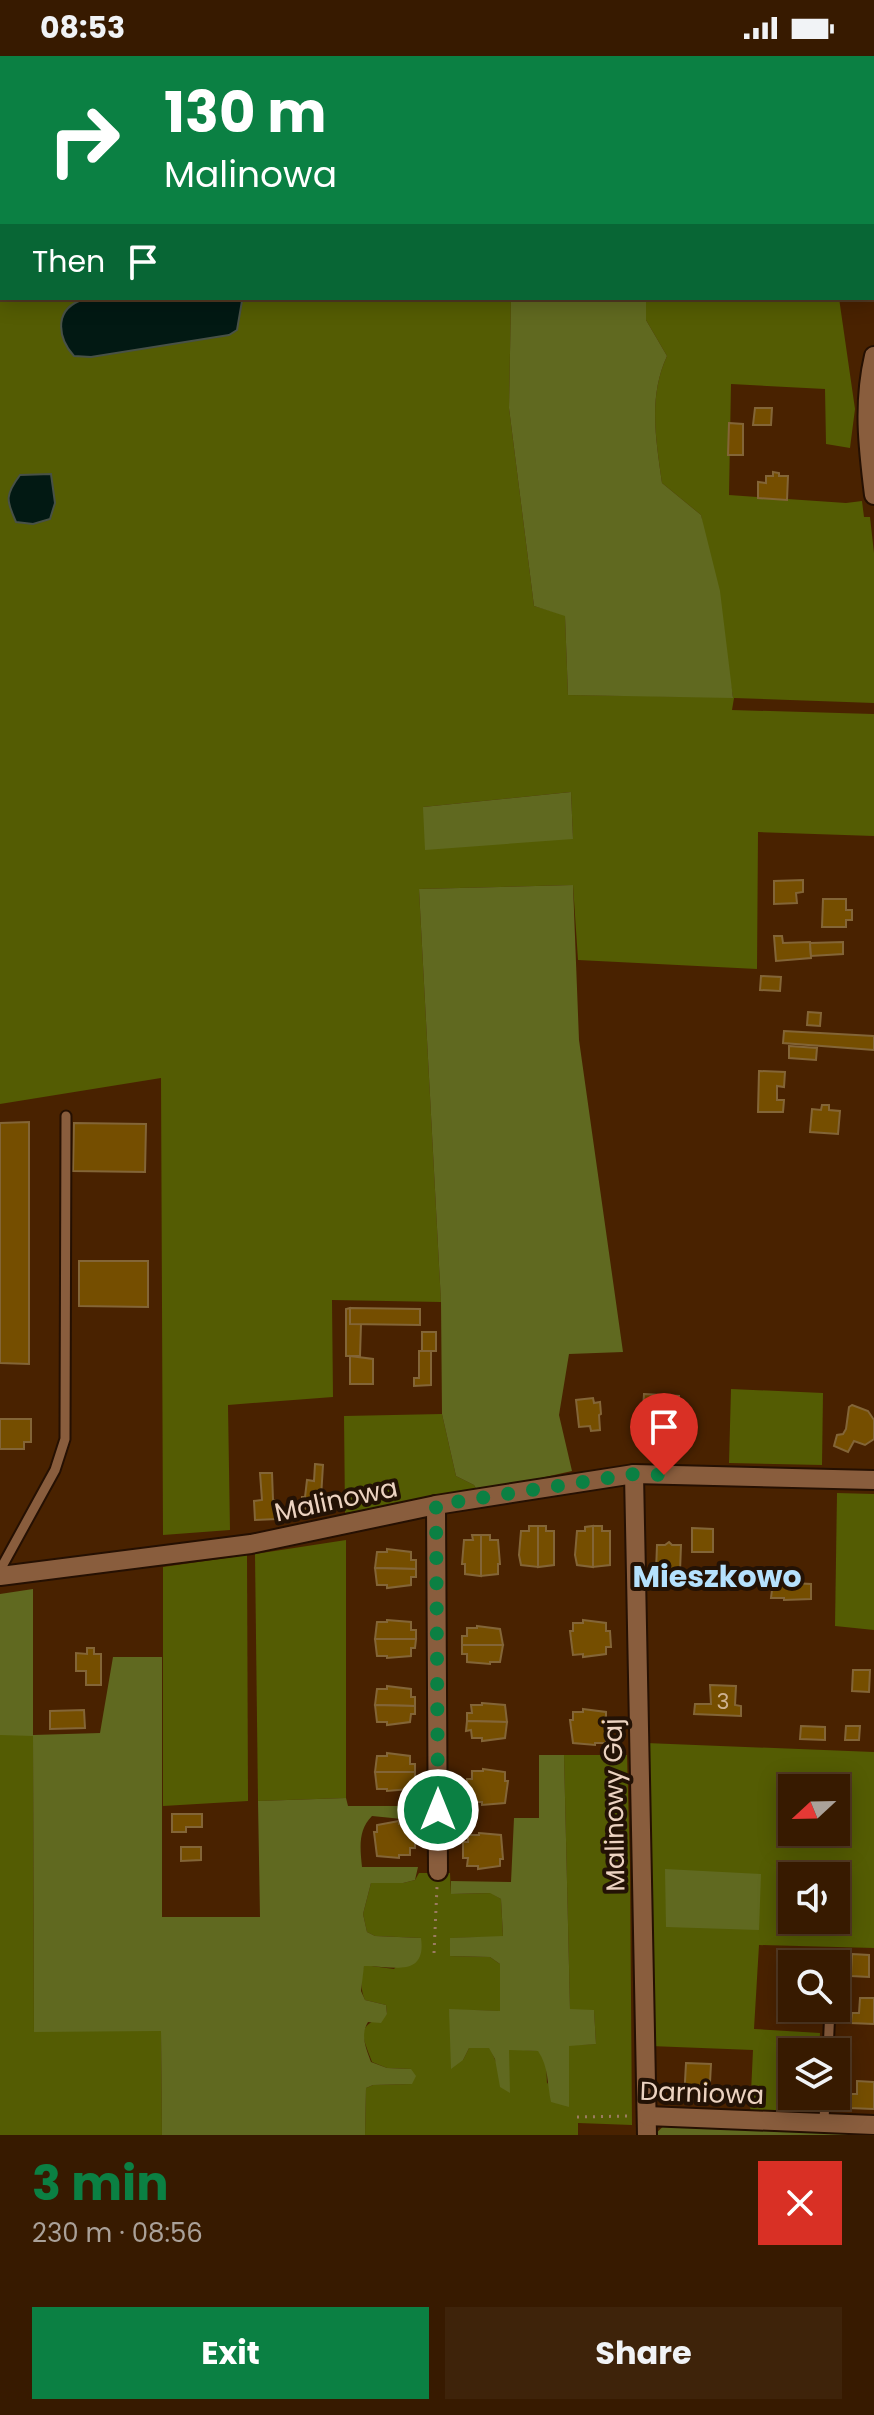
<!DOCTYPE html>
<html lang="en">
<head>
<meta charset="utf-8">
<style>
  body { margin:0; font-family:Poppins,sans-serif; background:#3e230a; color:#f1f3f6; height:100vh; display:flex; flex-direction:column; font-size:30px; white-space:nowrap }
  * { box-sizing:border-box; margin:0 }
  p { font-size:26px; color:#aaa199 }
  .icon { flex:none; width:44px; height:44px; fill:none; stroke:currentColor; stroke-width:2; stroke-linecap:round; stroke-linejoin:round }
  .map { position:relative; height:2079px; overflow:hidden }
  .details { display:flex; flex-direction:column; background:#371a00; flex:1 }
  .details>* { flex:none }
  .top-card { position:absolute; left:0px; top:0px; width:874px; height:244px; box-shadow:0 4px 20px #0003,0 0 0 2px #513822; background:#0b8043; color:#fff; overflow:hidden }
  .needle { width:52px; rotate:248deg }
  .buttons { position:absolute; left:778px; top:1718px; display:grid; gap:16px }
  .buttons a { display:grid; place-items:center; width:72px; height:72px; border-radius:0px; background:#371a00; box-shadow:0 4px 20px #0003,0 0 0 2px #513822; font-size:40px }
  .pin { position:absolute; display:grid; place-items:center; width:68px; height:68px; color:#fff; margin:-82px -34px; border-radius:50% 50% 50% 0; rotate:-45deg; box-shadow:0 0 8px #0007 }
  .pin .icon { rotate:45deg }
  .me { position:absolute; width:88px; margin:-44px; rotate:0deg; stroke-linejoin:round; filter:drop-shadow(0 0 6px #0008) }
  .turn { display:flex; align-items:center; gap:28px; height:168px; padding:0 32px; font-size:36px }
  .turn .icon { width:104px; height:104px; stroke-width:2.5 }
  .turn b { display:block; font-size:56px; line-height:68px }
  .then { display:flex; align-items:center; height:76px; padding:0 32px; background:#0003; gap:16px; font-size:30px }
  .round { display:grid; place-items:center; flex:none; width:84px; height:84px; border-radius:0px; background:#3e230a }
  .overview { display:flex; align-items:center; justify-content:space-between; height:136px; padding:0 32px }
  h1 { font-size:48px; font-weight:700; line-height:60px; color:#0b8043 }
  .primary-button { display:flex; gap:16px; margin-top:auto; padding:16px 32px }
  .primary-button a { flex:1; height:92px; border-radius:0px; background:#0b8043; color:#fff; font-size:32px; font-weight:700; line-height:92px; text-align:center }
  .primary-button a+a { background:#3e230a; color:#f1f3f6 }
  .status { display:flex; justify-content:space-between; align-items:center; height:56px; padding:0 40px; background:#371a00; direction:ltr }
  .status svg { height:22px; fill:currentColor }
  .map>svg:first-child { display:block }
  .green { fill:#545c03; fill-rule:evenodd }
  .forest { fill:#606920 }
  .water { fill:#021913; stroke:#485147; stroke-width:2 }
  .building { fill:#754e00; stroke:#836537; stroke-width:2 }
  .lines { fill:none; stroke-linecap:round; stroke-linejoin:round }
  .service-casing { stroke:#251002; stroke-width:13 }
  .minor-casing { stroke:#251002; stroke-width:22 }
  .path { stroke:#9b7b61; stroke-width:3; stroke-dasharray:2 6; stroke-linecap:butt }
  .service { stroke:#895d3d; stroke-width:9 }
  .minor { stroke:#895d3d; stroke-width:18 }
  .route { stroke:#0b8043; stroke-width:14; stroke-dasharray:0 25.2 }
  .labels { text-anchor:middle; stroke-width:8; stroke-linejoin:round; paint-order:stroke }
  .number-label { font-size:22px; fill:#ceb291 }
  .street-label { font-size:26px; fill:#ecd3c1; stroke:#231205 }
  .quarter-label { font-size:30px; font-weight:bold; fill:#b5e1fd; stroke:#231205 }
</style>
</head>
<body>
<div class="status"><b>08:53</b><svg viewBox="0 0 49 12"><path d="M0 12V9h3v3zM5 12V6h3v6zM10 12V3h3v9zM15 12V0h3v12zM26 1h20v11H26zM47 4h2v5h-2z"/></svg></div>
<div class="map">
<svg width="874" height="2079" viewBox="0 0 874 2079">
  <rect width="100%" height="100%" fill="#492200"/>
  <g class="green">
    <path d="M0 0H650L2 2V242H99L77 245 237 274 241 242H511L509 352 534 550 565 559 568 639 733 641 701 459 662 427C656 384 648 341 667 300L646 264V242H839L855 353 850 392 826 388 825 333 731 328 729 439 846 447 862 445 864 461H870L874 497V647L734 642 732 654 874 658V780L758 776 757 913 578 904 573 829 419 833 441 1246 332 1244 333 1341 228 1349 230 1474 163 1479 161 1022 0 1048ZM571 736 573 783 423 751Z"/>
    <path d="M731 1333 823 1337 822 1409 729 1407Z"/>
    <path d="M442 1358 456 1420 474 1429 478 1436 345 1457 344 1360Z"/>
    <path d="M837 1437 874 1438V1574L835 1570Z"/>
    <path d="M346 1484V1742L258 1745 255 1498Z"/>
    <path d="M247 1499 248 1745 163 1750V1511Z"/>
    <path d="M0 1679H33L34 1975 161 1974 162 2079H0Z"/>
    <path d="M646 1687 874 1696V1892L759 1889 754 1973 820 1977 819 1996H792V2040H817V2052L807 2060 750 2058 753 1994 650 1990ZM792 1732H836V1776H792ZM792 1820H836V1864H792Z"/>
    <path d="M564 1699H627L630 1809 632 2069 578 2067V2079H365L366 2032 373 2029 411 2028V2013L387 2012 372 2006C361 1977 356 1971 387 1958L386 1949 365 1944C360 1933 361 1921 364 1909L394 1913 421 1882 375 1880 367 1876 363 1858 371 1827H403L415 1824 419 1817H450L451 1838 491 1837 501 1843 503 1881 451 1882 450 1900 490 1901 500 1908V1955L449 1954 463 2004 469 1992H490L509 2036V1993L539 1995 546 2006 547 2028 569 1989 596 1988 594 1955 570 1954Z"/>
  </g>
  <g class="forest">
    <path d="M511 242H646V264L667 300C648 341 656 384 662 427L701 459 720 535 733 642 568 639 565 560 534 550 509 352Z"/>
    <path d="M571 736 573 783 425 794 423 751Z"/>
    <path d="M573 829 579 984 623 1296 569 1298 559 1359 572 1415 478 1436 474 1429 456 1420 442 1358 441 1246 419 833Z"/>
    <path d="M33 1533V1679L100 1677 113 1601H162V1861H260L258 1745 346 1742 348 1750H427L426 1761 402 1763 372 1760C358 1774 360 1791 362 1811H418L415 1824 403 1827H371L363 1858 367 1876 375 1880 421 1882C427 1924 388 1909 364 1910L361 1935 365 1944 386 1949 387 1958 381 1967 368 1966C360 1979 366 1992 371 2006L387 2012 411 2013 416 2020 412 2028 373 2029 366 2032 365 2079H162L161 1975 34 1976 33 1680 0 1679V1538Z"/>
    <path d="M539 1699H564L570 1953 594 1954 596 1988 569 1990V2051L551 2046C547 2028 549 2011 538 1995L509 1994 510 2037 500 2031 495 2003 489 1992H469L463 2004 451 2013 449 1953 500 1955V1908L490 1901 450 1900V1882L503 1880 501 1843 490 1837 451 1838V1825L511 1826 514 1762H539Z"/>
    <path d="M665 1813 761 1818 759 1874 666 1871Z"/>
    <path d="M669 2065 874 2074V2079H654Z"/>
  </g>
  <g class="water">
    <path d="M99 242H241L242 245 237 274 229 279 91 301 74 300C59 284 53 256 79 245 84 243 93 243 99 242Z"/>
    <path d="M51 418 55 447 50 463 33 468 16 466C6 444 5 439 20 419Z"/>
  </g>
  <g class="building">
    <path d="M755 352H772L771 369H753Z"/>
    <path d="M729 367 743 368V399H728Z"/>
    <path d="M773 416 779 417V420H788L787 444 758 442V426L766 427V420H773Z"/>
    <path d="M803 824V836L796 837 797 847 774 848V825Z"/>
    <path d="M823 843H846V854H852V864H846V871H822Z"/>
    <path d="M774 880H782L783 887 810 886 811 902 776 905Z"/>
    <path d="M843 886V898L811 900 810 887Z"/>
    <path d="M761 920 781 921 780 935 760 934Z"/>
    <path d="M808 956 821 957 820 970 807 969Z"/>
    <path d="M784 975 874 980V994L783 987Z"/>
    <path d="M789 990 817 992 816 1004 789 1002Z"/>
    <path d="M759 1015 785 1016 784 1031 777 1030V1044H784L783 1056H758Z"/>
    <path d="M822 1049H829V1054L840 1055 838 1078 810 1076 812 1053 821 1054Z"/>
    <path d="M29 1066V1308L0 1307V1067Z"/>
    <path d="M74 1067 146 1068 145 1116 73 1115Z"/>
    <path d="M79 1205H148V1251L79 1250Z"/>
    <path d="M350 1252V1268H361L360 1300H346V1253Z"/>
    <path d="M350 1252 420 1253V1269L350 1268Z"/>
    <rect x="422" y="1276" width="14" height="19"/>
    <path d="M419 1295H431V1329L414 1330V1322H419Z"/>
    <path d="M350 1300 373 1303V1328H350Z"/>
    <path d="M644 1338 679 1340 678 1355 672 1354V1363L655 1362 654 1371H642Z"/>
    <path d="M593 1342 594 1347 600 1346 601 1358 599 1359 600 1374 591 1375 590 1370 579 1371 576 1344Z"/>
    <path d="M852 1349 868 1355 874 1364V1383L865 1389 854 1385 848 1396 834 1390 837 1379 843 1378 846 1373 849 1351Z"/>
    <path d="M0 1363H31V1386H24V1393H0Z"/>
    <path d="M315 1408 323 1409 321 1441 314 1440 313 1458 305 1457V1448L302 1447V1441H305L307 1424 314 1425Z"/>
    <path d="M260 1417H272L273 1444 279 1446V1452L276 1453 277 1463 255 1464 254 1445 262 1444Z"/>
    <path d="M529 1470H538V1511L521 1509 519 1499 521 1475H529Z"/>
    <path d="M538 1470H546V1475H554V1509L538 1511Z"/>
    <path d="M593 1470V1511L577 1509 575 1499 577 1475H585V1471Z"/>
    <path d="M593 1470H602V1475H610V1509L593 1511Z"/>
    <path d="M692 1472 713 1473V1496H692Z"/>
    <path d="M472 1479H481V1520L465 1518V1508H462L464 1484H473Z"/>
    <path d="M481 1479H490V1484H498L500 1508H498V1518L481 1520Z"/>
    <path d="M669 1486 672 1489H681L680 1516 675 1519 656 1516 657 1489H665Z"/>
    <path d="M387 1493 411 1496V1504H416V1513L375 1512 377 1496H387Z"/>
    <path d="M375 1512 416 1513V1521H411V1529L387 1532V1529H377Z"/>
    <path d="M715 1513 748 1514V1526L715 1525Z"/>
    <path d="M774 1518 792 1519V1527L811 1528V1543L784 1544V1542H771Z"/>
    <path d="M387 1564 411 1566V1574H416V1583H375L377 1566H387Z"/>
    <path d="M583 1564 606 1567V1575H610L611 1591H606V1598L583 1601V1598L573 1599 570 1575H573V1567H583Z"/>
    <path d="M477 1570 500 1573 503 1589H462V1580H467V1572H477Z"/>
    <path d="M375 1583H416L415 1592H411V1600L387 1602V1600H377Z"/>
    <path d="M462 1589H503L500 1606H490V1608L467 1606V1598H462Z"/>
    <path d="M87 1592H94V1598H101V1629H86V1615H76V1597L87 1598Z"/>
    <path d="M853 1614H870L869 1636 852 1635Z"/>
    <path d="M710 1629 736 1630 735 1649 741 1650V1660L694 1658 695 1648H711Z"/>
    <path d="M387 1630 411 1633V1641H415V1650L375 1649 377 1633H387Z"/>
    <path d="M482 1647 505 1649 507 1666 467 1665V1657H472L471 1649H482Z"/>
    <path d="M375 1649 415 1650V1658H411L410 1666 387 1669V1666H377Z"/>
    <path d="M583 1653 606 1656V1663H611V1679H606V1687H595V1689L573 1687 570 1664H573V1656H583Z"/>
    <path d="M84 1654 85 1672 50 1673V1655Z"/>
    <path d="M467 1665 507 1666 505 1682 482 1685V1682H472L471 1674 466 1675Z"/>
    <path d="M801 1670 825 1671V1684L800 1683Z"/>
    <path d="M846 1670H860L859 1684H845Z"/>
    <path d="M387 1697 410 1700V1708H415V1716H375L377 1700H387Z"/>
    <path d="M483 1713 505 1716V1725H508L505 1747 482 1749V1746H472V1739H467V1723H472V1715H483Z"/>
    <path d="M375 1716H415V1725H410V1733L387 1735V1733H377Z"/>
    <path d="M172 1758H202V1771H186V1776H172Z"/>
    <path d="M399 1765V1768H410V1776H415V1792H410V1799H399V1802L377 1800 374 1776H377V1769Z"/>
    <path d="M479 1777 501 1779 503 1803H500V1810L478 1813V1810H467L468 1802H463V1786H468V1779H479Z"/>
    <path d="M181 1791H201V1804L181 1805Z"/>
    <path d="M852 1898 869 1899V1921L851 1920Z"/>
    <path d="M786 1905 808 1906V1908H792V1936H786Z"/>
    <path d="M860 1942H874V1968L851 1967 852 1957H859Z"/>
    <path d="M686 2007 711 2008 709 2045 684 2044Z"/>
    <path d="M857 2025 874 2026V2053L849 2052 850 2038H857Z"/>
  </g>
  <g class="lines">
    <defs>
      <g id="service">
        <path d="M0 1514 55 1414 65 1383 66 1060"/>
        <path d="M833 1908V1902"/>
        <path d="M828 1996 830 1952"/>
        <path d="M824 2066 825 2040"/>
      </g>
      <g id="minor">
        <path d="M826 0 827 2"/>
        <path d="M872 99 874 101"/>
        <path d="M874 300C863 347 868 391 874 439"/>
        <path d="M634 1418 647 2079"/>
        <path d="M436 1449 438 1815"/>
        <path d="M0 1520 251 1488 436 1449 634 1418 874 1424"/>
        <path d="M647 2060 874 2069"/>
      </g>
    </defs>
    <use href="#service" class="service-casing"/>
    <use href="#minor" class="minor-casing"/>
    <g class="path">
      <path d="M434 1897 437 1831"/>
      <path d="M577 2061 629 2060"/>
    </g>
    <use href="#service" class="service"/>
    <use href="#minor" class="minor"/>
  </g>
  <g class="lines">
    <path class="route" d="M438 1754 436 1449 634 1418 664 1419"/>
  </g>
  <g class="labels">
    <g class="number-label">
      <text x="723" y="1653">3</text>
    </g>
    <g class="street-label">
      <text transform="translate(336 1444) rotate(-12)" y="9">Malinowa</text>
      <text transform="translate(614 1749) rotate(-91)" y="9">Malinowy Gaj</text>
      <text transform="translate(702 2037) rotate(2)" y="9">Darniowa</text>
    </g>
    <g class="quarter-label">
      <text x="717" y="1531">Mieszkowo</text>
    </g>
  </g>
</svg>
<div class="buttons">
<a><svg class="needle" viewBox="-14 -14 28 28"><path d="M0-13l5 13h-10z" fill="#e53935"/><path d="M0 13l5-13h-10z" fill="#aaa199"/></svg></a>
<a><svg class="icon" aria-label="sound" viewBox="0 0 24 24"><path d="M4 9h4l5-4v14l-5-4H4zM17 9q2 3 0 6"/></svg></a>
<a><svg class="icon" aria-label="search" viewBox="0 0 24 24"><circle cx="10" cy="10" r="6"/><path d="M15 15l6 6"/></svg></a>
<a><svg class="icon" aria-label="layers" viewBox="0 0 24 24"><path d="M12 4l9 5-9 5-9-5zM3 14l9 5 9-5"/></svg></a>
</div>
<div class="pin" style="left:664px;top:1419px;background:#d93025"><svg class="icon" aria-label="arrive" viewBox="0 0 24 24"><path d="M6 21V4h12l-3 4 3 4H6"/></svg></div>
<svg class="me" style="left:438px;top:1754px" viewBox="-20 -20 40 40"><circle r="17" fill="#0b8043" stroke="#fff" stroke-width="3"/><path d="M0-11L8 9 0 5-8 9z" fill="#fff"/></svg>
<div class="top-card">
<div class="turn"><svg class="icon" aria-label="right" viewBox="0 0 24 24"><path d="M7 20v-9h11M14 6l5 5-5 5"/></svg><div><b>130 m</b>Malinowa</div></div>
<div class="then">Then<svg class="icon" aria-label="arrive" viewBox="0 0 24 24"><path d="M6 21V4h12l-3 4 3 4H6"/></svg></div>
</div>
</div>
<section class="details">
<div class="overview"><div><h1>3 min</h1><p>230 m · 08:56</p></div><a class="round" style="background:#d93025;color:#fff"><svg class="icon" aria-label="close" viewBox="0 0 24 24"><path d="M6 6l12 12M18 6L6 18"/></svg></a></div>
<div class="primary-button"><a>Exit</a><a>Share</a></div>
</section>
</body>
</html>
